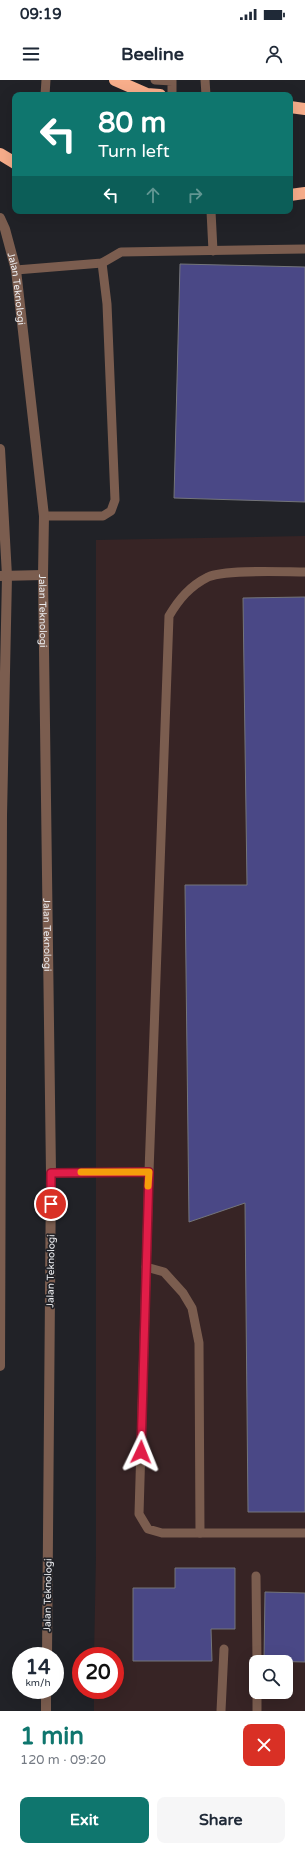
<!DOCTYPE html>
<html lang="en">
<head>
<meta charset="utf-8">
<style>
  body { margin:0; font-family:"Varela Round",sans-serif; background:#f6f6f7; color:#1f2937; height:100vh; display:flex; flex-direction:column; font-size:15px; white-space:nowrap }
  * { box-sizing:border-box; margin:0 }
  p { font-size:13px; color:#747a83 }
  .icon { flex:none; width:22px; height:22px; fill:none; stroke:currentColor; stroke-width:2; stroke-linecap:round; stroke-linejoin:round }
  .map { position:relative; height:1631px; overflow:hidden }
  .side { display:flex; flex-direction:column; background:#fff; flex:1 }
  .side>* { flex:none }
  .guide { position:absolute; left:12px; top:12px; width:281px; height:122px; border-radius:8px; box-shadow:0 4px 16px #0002; background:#0f766e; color:#fff; overflow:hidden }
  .controls { position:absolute; left:249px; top:1575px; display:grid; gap:8px }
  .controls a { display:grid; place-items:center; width:44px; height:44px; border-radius:8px; background:#fff; box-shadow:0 4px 16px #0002; font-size:20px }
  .speed { position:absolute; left:12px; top:1567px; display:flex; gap:8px; font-size:20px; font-weight:700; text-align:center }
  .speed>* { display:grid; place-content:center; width:52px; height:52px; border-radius:50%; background:#fff; box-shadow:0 4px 16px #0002; line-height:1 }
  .speed small { font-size:10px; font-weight:400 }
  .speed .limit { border:6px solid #d22; background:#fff; color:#111 }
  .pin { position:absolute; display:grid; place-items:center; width:34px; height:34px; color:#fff; margin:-17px; border:2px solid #fff; border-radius:50%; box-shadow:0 1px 4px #0007 }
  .me { position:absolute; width:44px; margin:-22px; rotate:2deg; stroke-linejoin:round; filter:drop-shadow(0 0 3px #0008) }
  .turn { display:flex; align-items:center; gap:14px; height:84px; padding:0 20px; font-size:18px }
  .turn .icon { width:52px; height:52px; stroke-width:2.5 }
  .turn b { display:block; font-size:28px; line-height:34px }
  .lanes { display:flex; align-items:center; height:38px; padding:0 20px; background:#0003; justify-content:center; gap:20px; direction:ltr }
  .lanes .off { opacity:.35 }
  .round { display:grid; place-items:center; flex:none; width:42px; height:42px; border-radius:8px; background:#f6f6f7 }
  .headline { display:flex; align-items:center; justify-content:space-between; height:68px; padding:0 20px }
  h1 { font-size:24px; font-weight:700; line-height:30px; color:#0f766e }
  .action { display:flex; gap:8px; margin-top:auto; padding:8px 20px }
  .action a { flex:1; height:46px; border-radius:8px; background:#0f766e; color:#fff; font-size:16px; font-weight:700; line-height:46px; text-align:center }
  .action a+a { background:#f6f6f7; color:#1f2937 }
  .status { display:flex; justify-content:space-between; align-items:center; height:28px; padding:0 20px; background:#fff; direction:ltr }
  .status svg { height:11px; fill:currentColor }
  header { display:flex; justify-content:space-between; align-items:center; height:52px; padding:0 20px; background:#fff; font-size:18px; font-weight:700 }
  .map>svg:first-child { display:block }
  .industrial { fill:#372425; fill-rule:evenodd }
  .building { fill:#4a4886; stroke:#74757a }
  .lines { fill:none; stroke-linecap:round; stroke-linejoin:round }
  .service { stroke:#7b5d4f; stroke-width:9 }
  .minor { stroke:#7b5d4f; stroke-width:10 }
  .tertiary { stroke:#7b5d4f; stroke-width:10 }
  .motorway { stroke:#f8ae8b; stroke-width:12 }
  .route-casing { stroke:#92132f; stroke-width:10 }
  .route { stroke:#e11d48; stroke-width:7 }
  .slow { stroke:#f59e0b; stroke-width:7 }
  .labels { text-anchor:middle; stroke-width:3.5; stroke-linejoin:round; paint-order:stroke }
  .street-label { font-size:10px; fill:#ecedf0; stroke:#212227 }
</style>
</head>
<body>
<div class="status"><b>09:19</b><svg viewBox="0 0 49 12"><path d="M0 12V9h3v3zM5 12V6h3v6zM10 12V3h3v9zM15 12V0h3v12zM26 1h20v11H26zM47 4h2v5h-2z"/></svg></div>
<header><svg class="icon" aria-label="menu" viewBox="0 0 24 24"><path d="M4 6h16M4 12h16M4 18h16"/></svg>Beeline<svg class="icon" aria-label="person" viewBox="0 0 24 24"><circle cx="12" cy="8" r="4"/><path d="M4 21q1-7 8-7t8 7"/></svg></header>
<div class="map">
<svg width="305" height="1631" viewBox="0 0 305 1631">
  <rect width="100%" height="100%" fill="#212227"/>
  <path class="industrial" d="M305 456V1631H94V1610H115V1576H94L96 1477V460ZM256 1582H286V1612H256Z"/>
  <g class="building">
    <path d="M180 184 305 187V422L174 418Z"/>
    <path d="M305 517V1432H248L245 1123 189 1142 185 805H247L243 518Z"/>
    <path d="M175 1488H235V1549H211L212 1581H133V1508H175Z"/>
    <path d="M265 1512 305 1513V1582L264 1581Z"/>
  </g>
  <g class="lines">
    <g class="service">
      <path d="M155 0 172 1V15"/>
      <path d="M205 0 206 15"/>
      <path d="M45 15 46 0"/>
      <path d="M211 131 213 171"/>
      <path d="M16 190 102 183 121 172 305 169"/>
      <path d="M44 436H103L111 431 115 420 107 224 102 183"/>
      <path d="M305 492C284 492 225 489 208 497 190 506 179 519 169 536L149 1092 139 1434 148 1449 162 1453H305"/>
      <path d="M51 1093 149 1092"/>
      <path d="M146 1187 164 1192 183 1213 192 1228 199 1263 200 1453"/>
      <path d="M256 1496 257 1582"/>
      <path d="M257 1612V1631"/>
      <path d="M221 1631 224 1569"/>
    </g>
    <path class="minor" d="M0 496 43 495"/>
    <g class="tertiary">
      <path id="s1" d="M0 138 5 149 16 190 44 436 43 495 51 1093 47 1576"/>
      <path d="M0 369 7 496 2 736 0 1286"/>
      <path d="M46 1631V1610"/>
    </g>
    <g class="motorway">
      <path d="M115 0 147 14 160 15"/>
      <path d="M290 27 305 29"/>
      <path d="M0 74 15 83"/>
      <path d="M290 115 305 113"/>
    </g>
  </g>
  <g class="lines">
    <defs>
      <path id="route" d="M51 1124V1093L149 1092 141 1372"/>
    </defs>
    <use href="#route" class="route-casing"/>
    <use href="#route" class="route"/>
    <path class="slow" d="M81 1092H149L148 1106"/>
  </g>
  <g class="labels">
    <g class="street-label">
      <text dy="4" stroke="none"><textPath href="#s1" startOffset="73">Jalan Teknologi</textPath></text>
      <text dy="4" stroke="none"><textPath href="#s1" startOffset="397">Jalan Teknologi</textPath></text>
      <text dy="4" stroke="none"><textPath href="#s1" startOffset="721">Jalan Teknologi</textPath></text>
      <text transform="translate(50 1191) rotate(-89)" y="4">Jalan Teknologi</text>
      <text transform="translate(47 1515) rotate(-89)" y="4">Jalan Teknologi</text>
    </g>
  </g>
</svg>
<div class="controls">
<a><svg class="icon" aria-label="search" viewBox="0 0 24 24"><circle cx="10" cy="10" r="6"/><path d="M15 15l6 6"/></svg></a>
</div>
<div class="speed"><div>14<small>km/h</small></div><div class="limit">20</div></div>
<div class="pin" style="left:51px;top:1124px;background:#d93025"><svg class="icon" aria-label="arrive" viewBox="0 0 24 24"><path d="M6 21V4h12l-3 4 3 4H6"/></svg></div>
<svg class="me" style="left:141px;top:1372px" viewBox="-20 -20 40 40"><path d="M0-17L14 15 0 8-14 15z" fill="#e11d48" stroke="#fff" stroke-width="4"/></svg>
<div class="guide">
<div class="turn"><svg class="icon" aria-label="left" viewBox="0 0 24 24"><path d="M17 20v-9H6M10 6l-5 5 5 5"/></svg><div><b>80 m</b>Turn left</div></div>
<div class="lanes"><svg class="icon" aria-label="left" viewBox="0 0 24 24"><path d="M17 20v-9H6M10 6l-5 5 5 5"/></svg><svg class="icon off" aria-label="ahead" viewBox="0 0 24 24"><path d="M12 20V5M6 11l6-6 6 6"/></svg><svg class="icon off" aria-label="right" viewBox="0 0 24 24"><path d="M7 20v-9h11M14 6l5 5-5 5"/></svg></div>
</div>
</div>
<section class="side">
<div class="headline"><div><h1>1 min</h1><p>120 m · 09:20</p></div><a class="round" style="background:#d93025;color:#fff"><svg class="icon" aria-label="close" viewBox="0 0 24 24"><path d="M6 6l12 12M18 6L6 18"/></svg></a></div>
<div class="action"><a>Exit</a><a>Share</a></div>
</section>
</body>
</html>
